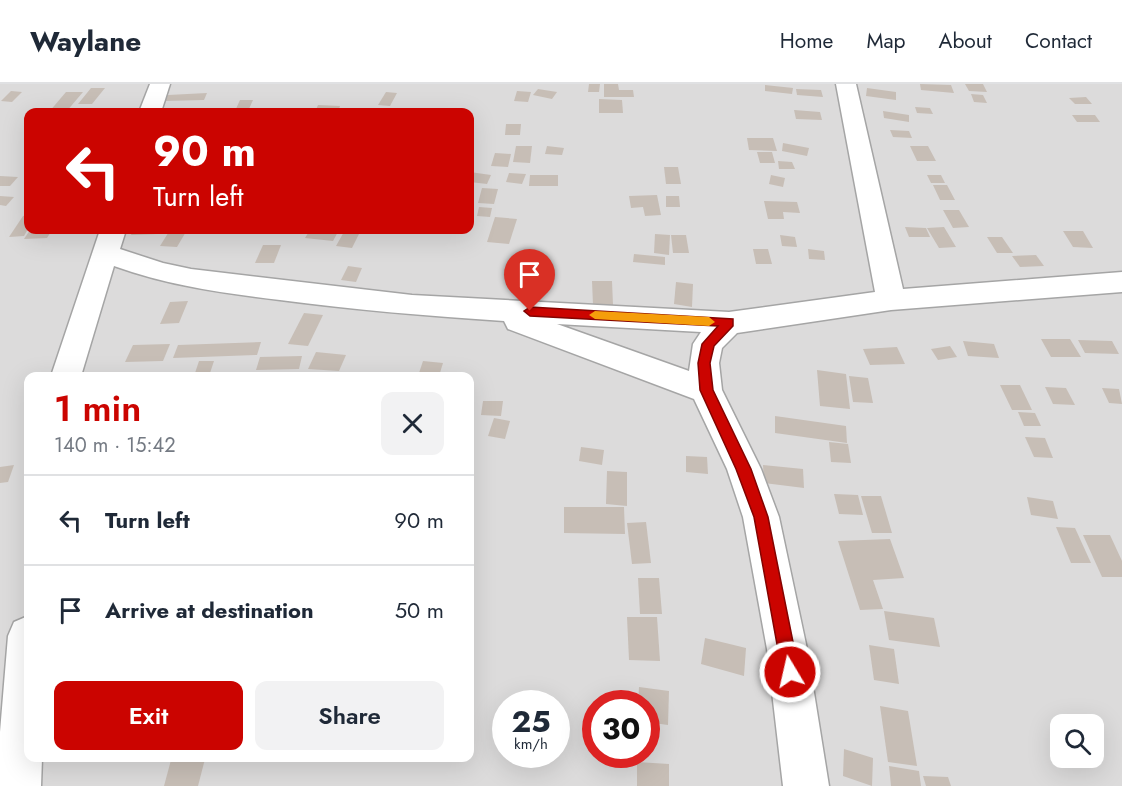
<!DOCTYPE html>
<html lang="en">
<head>
<meta charset="utf-8">
<style>
  body { margin:0; font-family:Jost,sans-serif; background:#f2f2f3; color:#1f2937; height:100vh; display:flex; flex-direction:column; font-size:22px; white-space:nowrap }
  * { box-sizing:border-box; margin:0 }
  p { font-size:20px; color:#747a83 }
  .icon { flex:none; width:33px; height:33px; fill:none; stroke:currentColor; stroke-width:2; stroke-linecap:round; stroke-linejoin:round }
  .map { position:relative; flex:1; overflow:hidden }
  .panel { position:absolute; left:24px; top:288px; width:450px; height:390px; display:flex; flex-direction:column; background:#fff; border-radius:12px; box-shadow:0 6px 24px #0002 }
  .panel>* { flex:none }
  .top-card { position:absolute; left:24px; top:24px; width:450px; height:126px; border-radius:12px; box-shadow:0 6px 24px #0002; background:#cb0400; color:#fff; overflow:hidden }
  .tools { position:absolute; left:1050px; top:630px; display:grid; gap:12px }
  .tools a { display:grid; place-items:center; width:54px; height:54px; border-radius:12px; background:#fff; box-shadow:0 6px 24px #0002; font-size:30px }
  .speed { position:absolute; left:492px; top:606px; display:flex; gap:12px; font-size:30px; font-weight:700; text-align:center }
  .speed>* { display:grid; place-content:center; width:78px; height:78px; border-radius:50%; background:#fff; box-shadow:0 6px 24px #0002; line-height:1 }
  .speed small { font-size:15px; font-weight:400 }
  .speed .limit { border:9px solid #d22; background:#fff; color:#111 }
  .pin { position:absolute; display:grid; place-items:center; width:51px; height:51px; color:#fff; margin:-62px -26px; border-radius:50% 50% 50% 0; rotate:-45deg; box-shadow:0 0 6px #0007 }
  .pin .icon { rotate:45deg }
  .me { position:absolute; width:66px; margin:-33px; rotate:351deg; stroke-linejoin:round; filter:drop-shadow(0 0 4px #0008) }
  .turn { display:flex; align-items:center; gap:21px; height:126px; padding:0 30px; font-size:27px }
  .turn .icon { width:78px; height:78px; stroke-width:2.5 }
  .turn b { display:block; font-size:42px; line-height:51px }
  .round { display:grid; place-items:center; flex:none; width:63px; height:63px; border-radius:12px; background:#f2f2f3 }
  .summary { display:flex; align-items:center; justify-content:space-between; height:102px; padding:0 30px }
  h1 { font-size:36px; font-weight:600; line-height:45px; color:#cb0400 }
  .cta { display:flex; gap:12px; margin-top:auto; padding:12px 30px }
  .cta a { flex:1; height:69px; border-radius:12px; background:#cb0400; color:#fff; font-size:24px; font-weight:600; line-height:69px; text-align:center }
  .cta a+a { background:#f2f2f3; color:#1f2937 }
  ul { padding:0; list-style:none }
  li { display:flex; align-items:center; gap:18px; height:90px; padding:0 30px; border-top:2px solid #e0e1e3 }
  li div { flex:1 }
  li b { display:block; font-size:22px }
  li em { font-style:normal }
  header { display:flex; align-items:center; gap:36px; box-sizing:border-box; height:84px; padding:0 30px; background:#fff; border-bottom:2px solid #e0e1e3 }
  header strong { font-size:28px }
  nav { display:flex; gap:33px; margin-inline-start:auto; font-size:21px }
  .map>svg:first-child { display:block }
  .residential { fill:#dcdbdb; fill-rule:evenodd }
  .building { fill:#c7beb6 }
  .lines { fill:none; stroke-linecap:round; stroke-linejoin:round }
  .minor-casing { stroke:#a5a5a5; stroke-width:3 }
  .minor { fill:#fff; fill-rule:evenodd }
  .route { fill:#cb0400; stroke:#840300; stroke-width:1.5 }
  .slow { fill:#f59e0b }
</style>
</head>
<body>
<header>
<strong>Waylane</strong>
<nav><a>Home</a><a>Map</a><a>About</a><a>Contact</a></nav>
</header>
<div class="map">
<svg width="1122" height="702" viewBox="0 0 1122 702">
  <rect width="100%" height="100%" fill="#efebe3"/>
  <path class="residential" d="M0 0H1122V702H0ZM28 28H470V146H28ZM28 292H470V674H28ZM506 620H556V670H506ZM596 620H646V670H596ZM1060 640H1094V674H1060Z"/>
  <g class="building">
    <path d="M589 0H600L599 8H588Z"/>
    <path d="M604 0H618L619 6H633L634 13H604Z"/>
    <path d="M920 0 951 1 954 9 921 6Z"/>
    <path d="M965 0H983L987 8 969 7Z"/>
    <path d="M765 1 793 4 792 10 765 7Z"/>
    <path d="M91 4H105L92 20H78Z"/>
    <path d="M867 4 896 8V16L866 12Z"/>
    <path d="M538 5 557 8 552 15 533 11Z"/>
    <path d="M796 5 821 6 823 13 797 11Z"/>
    <path d="M11 7 22 8 12 18 1 17Z"/>
    <path d="M517 7 531 8 528 18 514 17Z"/>
    <path d="M66 8H83L66 28H49Z"/>
    <path d="M386 8 397 9 390 22 378 21Z"/>
    <path d="M207 9 204 16 164 17 168 11Z"/>
    <path d="M971 10 983 11 987 19 974 18Z"/>
    <path d="M1086 13 1092 20H1075L1069 14Z"/>
    <path d="M599 15 622 16 623 29H599Z"/>
    <path d="M240 16H253L248 27H235Z"/>
    <path d="M318 21 340 22 338 28H315Z"/>
    <path d="M915 23 930 24 933 30 917 29Z"/>
    <path d="M794 26 820 28 822 36 796 35Z"/>
    <path d="M883 27 909 31V38L884 34Z"/>
    <path d="M1072 31H1095L1100 38H1077Z"/>
    <path d="M506 40H521L520 51H505Z"/>
    <path d="M890 46 909 47 912 54 893 53Z"/>
    <path d="M747 54H773L777 67 749 66Z"/>
    <path d="M783 59 809 64 807 72 782 67Z"/>
    <path d="M516 62H532L530 79 513 78Z"/>
    <path d="M547 62 564 64 562 71 545 70Z"/>
    <path d="M910 62H928L936 77H917Z"/>
    <path d="M757 68H772L775 79H760Z"/>
    <path d="M495 69 511 70 508 83 491 82Z"/>
    <path d="M778 77 792 78 795 85H779Z"/>
    <path d="M664 83H678L681 100H666Z"/>
    <path d="M470 88 491 91 487 100 470 98Z"/>
    <path d="M509 89 526 90 522 100 506 98Z"/>
    <path d="M530 91H558V102H529Z"/>
    <path d="M771 91 785 94 783 103 769 100Z"/>
    <path d="M927 91H941L945 99H931Z"/>
    <path d="M0 92 18 93 10 102H0Z"/>
    <path d="M933 101H947L955 116H940Z"/>
    <path d="M482 104 498 105 494 120 478 119Z"/>
    <path d="M657 111 661 131 645 132 643 123 631 124 629 112Z"/>
    <path d="M0 112 14 113 6 122 0 121Z"/>
    <path d="M666 112H679L680 123H666Z"/>
    <path d="M764 117 797 118 800 129 783 128 784 135H768Z"/>
    <path d="M479 123 492 124 490 133 477 132Z"/>
    <path d="M943 126H959L969 143 953 144Z"/>
    <path d="M28 131V145L24 152 9 153 23 132Z"/>
    <path d="M495 133 517 135 509 160 487 158Z"/>
    <path d="M905 143 926 144 930 153H909Z"/>
    <path d="M944 143 956 163 939 164 927 144Z"/>
    <path d="M30 146H52L47 154 24 155Z"/>
    <path d="M133 146H159L157 150 131 151Z"/>
    <path d="M170 146H187L177 163 160 162Z"/>
    <path d="M310 146H339L333 157 305 154Z"/>
    <path d="M345 146H361L352 164 336 162Z"/>
    <path d="M1063 147H1083L1093 164 1073 163Z"/>
    <path d="M655 150 670 151 669 171 654 169Z"/>
    <path d="M671 151H686L689 169H673Z"/>
    <path d="M780 151 795 153 797 163 782 162Z"/>
    <path d="M987 153H1002L1013 169H997Z"/>
    <path d="M263 161H281L274 179H255Z"/>
    <path d="M753 165H768L772 180H756Z"/>
    <path d="M808 165 824 167 825 176 809 175Z"/>
    <path d="M634 170 665 173V181L633 178Z"/>
    <path d="M1036 171 1044 182 1020 183 1012 172Z"/>
    <path d="M348 182 362 184 356 198 341 196Z"/>
    <path d="M592 197H612L613 221H593Z"/>
    <path d="M676 198 693 200 692 223 674 220Z"/>
    <path d="M188 217 179 239 160 240 170 218Z"/>
    <path d="M304 229 323 231 308 262 288 260Z"/>
    <path d="M1041 255H1070L1081 273H1051Z"/>
    <path d="M1078 256 1112 257 1119 270 1085 269Z"/>
    <path d="M963 257 994 260 999 274 968 272Z"/>
    <path d="M261 258 257 271 173 274 178 261Z"/>
    <path d="M170 260 163 277 125 278 133 261Z"/>
    <path d="M950 262 957 273 938 276 931 265Z"/>
    <path d="M897 263 905 280 870 281 863 265Z"/>
    <path d="M316 268 346 271 339 287 308 285Z"/>
    <path d="M302 272 299 285 256 286 260 273Z"/>
    <path d="M199 277H214L209 292H194Z"/>
    <path d="M423 277 443 279 439 292H418Z"/>
    <path d="M817 286 846 290 850 325 820 322Z"/>
    <path d="M849 292 868 294 873 319 853 318Z"/>
    <path d="M1000 301H1020L1032 326H1012Z"/>
    <path d="M1045 303 1066 304 1075 321 1053 320Z"/>
    <path d="M1102 304 1119 305 1122 320 1109 319Z"/>
    <path d="M483 317H503L501 332 481 331Z"/>
    <path d="M1018 328 1035 329 1041 342H1024Z"/>
    <path d="M775 332 846 342 847 359 775 349Z"/>
    <path d="M494 334 510 337 505 355 488 352Z"/>
    <path d="M1025 353 1045 354 1053 374 1034 373Z"/>
    <path d="M829 358 848 360 851 379 831 378Z"/>
    <path d="M581 363 604 366 602 381 579 377Z"/>
    <path d="M686 372 707 373 708 390 686 388Z"/>
    <path d="M14 381 8 398 0 399V383Z"/>
    <path d="M763 381 803 385 804 404 764 399Z"/>
    <path d="M607 387 627 388V422L606 420Z"/>
    <path d="M834 410 858 411 863 431 839 430Z"/>
    <path d="M861 412H881L892 449H872Z"/>
    <path d="M1027 413 1053 417 1058 435 1031 431Z"/>
    <path d="M564 423H624L625 450 564 449Z"/>
    <path d="M646 438 651 479 632 480 627 439Z"/>
    <path d="M1056 443 1075 444 1091 479H1071Z"/>
    <path d="M1083 451H1110L1122 477V493H1102Z"/>
    <path d="M890 455 904 494 873 496 883 525 860 526 838 457Z"/>
    <path d="M638 494H659L662 530H640Z"/>
    <path d="M884 527 934 534 940 563 889 556Z"/>
    <path d="M627 533H657L660 577 629 576Z"/>
    <path d="M705 554 746 564 744 592 701 580Z"/>
    <path d="M869 561 894 565 899 600 874 596Z"/>
    <path d="M639 603 669 607 668 641 646 638V620H638Z"/>
    <path d="M880 622 908 627 917 682 888 678Z"/>
    <path d="M844 665 873 674 872 702 843 692Z"/>
    <path d="M205 675 198 702H164L171 676Z"/>
    <path d="M637 678 669 680V702H637Z"/>
    <path d="M889 682 919 687 921 702H891Z"/>
    <path d="M923 692 948 693 951 702H926Z"/>
  </g>
  <g class="lines">
    <defs>
      <g id="minor">
        <path d="M150 0H170L161 28H139Z"/>
        <path d="M836 0H856L903 205 1122 188V208L891 226 737 249 722 264 719 279 722 306 761 385 779 433 807 565 829 702H783L767 565 743 433 727 385 694 315 508 245 504 237C429 232 355 226 280 216 222 209 170 202 114 182L81 292H51L100 146H126L120 165 163 179 191 185 412 211 729 228 875 208ZM557 240 701 248 693 260 689 287Z"/>
        <path d="M28 532V674H42L41 702H0V648L8 552 14 538Z"/>
      </g>
    </defs>
    <use href="#minor" class="minor-casing"/>
    <use href="#minor" class="minor"/>
  </g>
  <path class="route" d="M530 223 733 235V242L714 262 710 279 713 306 751 385 768 433 799 588 796 594 790 597 784 594 782 588 754 433 736 385 700 306 698 279 702 260 718 242 530 232 524 227Z"/>
  <path class="slow" d="M595 227 709 233 715 238 709 242 595 235 589 231Z"/>
</svg>
<div class="tools">
<a><svg class="icon" aria-label="search" viewBox="0 0 24 24"><circle cx="10" cy="10" r="6"/><path d="M15 15l6 6"/></svg></a>
</div>
<div class="speed"><div>25<small>km/h</small></div><div class="limit">30</div></div>
<div class="pin" style="left:530px;top:227px;background:#d93025"><svg class="icon" aria-label="arrive" viewBox="0 0 24 24"><path d="M6 21V4h12l-3 4 3 4H6"/></svg></div>
<svg class="me" style="left:790px;top:588px" viewBox="-20 -20 40 40"><circle r="17" fill="#cb0400" stroke="#fff" stroke-width="3"/><path d="M0-11L8 9 0 5-8 9z" fill="#fff"/></svg>
<div class="top-card">
<div class="turn"><svg class="icon" aria-label="left" viewBox="0 0 24 24"><path d="M17 20v-9H6M10 6l-5 5 5 5"/></svg><div><b>90 m</b>Turn left</div></div>
</div>
<section class="panel">
<div class="summary"><div><h1>1 min</h1><p>140 m · 15:42</p></div><a class="round"><svg class="icon" aria-label="close" viewBox="0 0 24 24"><path d="M6 6l12 12M18 6L6 18"/></svg></a></div>
<ul>
<li><svg class="icon" aria-label="left" viewBox="0 0 24 24"><path d="M17 20v-9H6M10 6l-5 5 5 5"/></svg><div><b>Turn left</b></div><em>90 m</em></li>
<li><svg class="icon" aria-label="arrive" viewBox="0 0 24 24"><path d="M6 21V4h12l-3 4 3 4H6"/></svg><div><b>Arrive at destination</b></div><em>50 m</em></li>
</ul>
<div class="cta"><a>Exit</a><a>Share</a></div>
</section>
</div>
</body>
</html>
